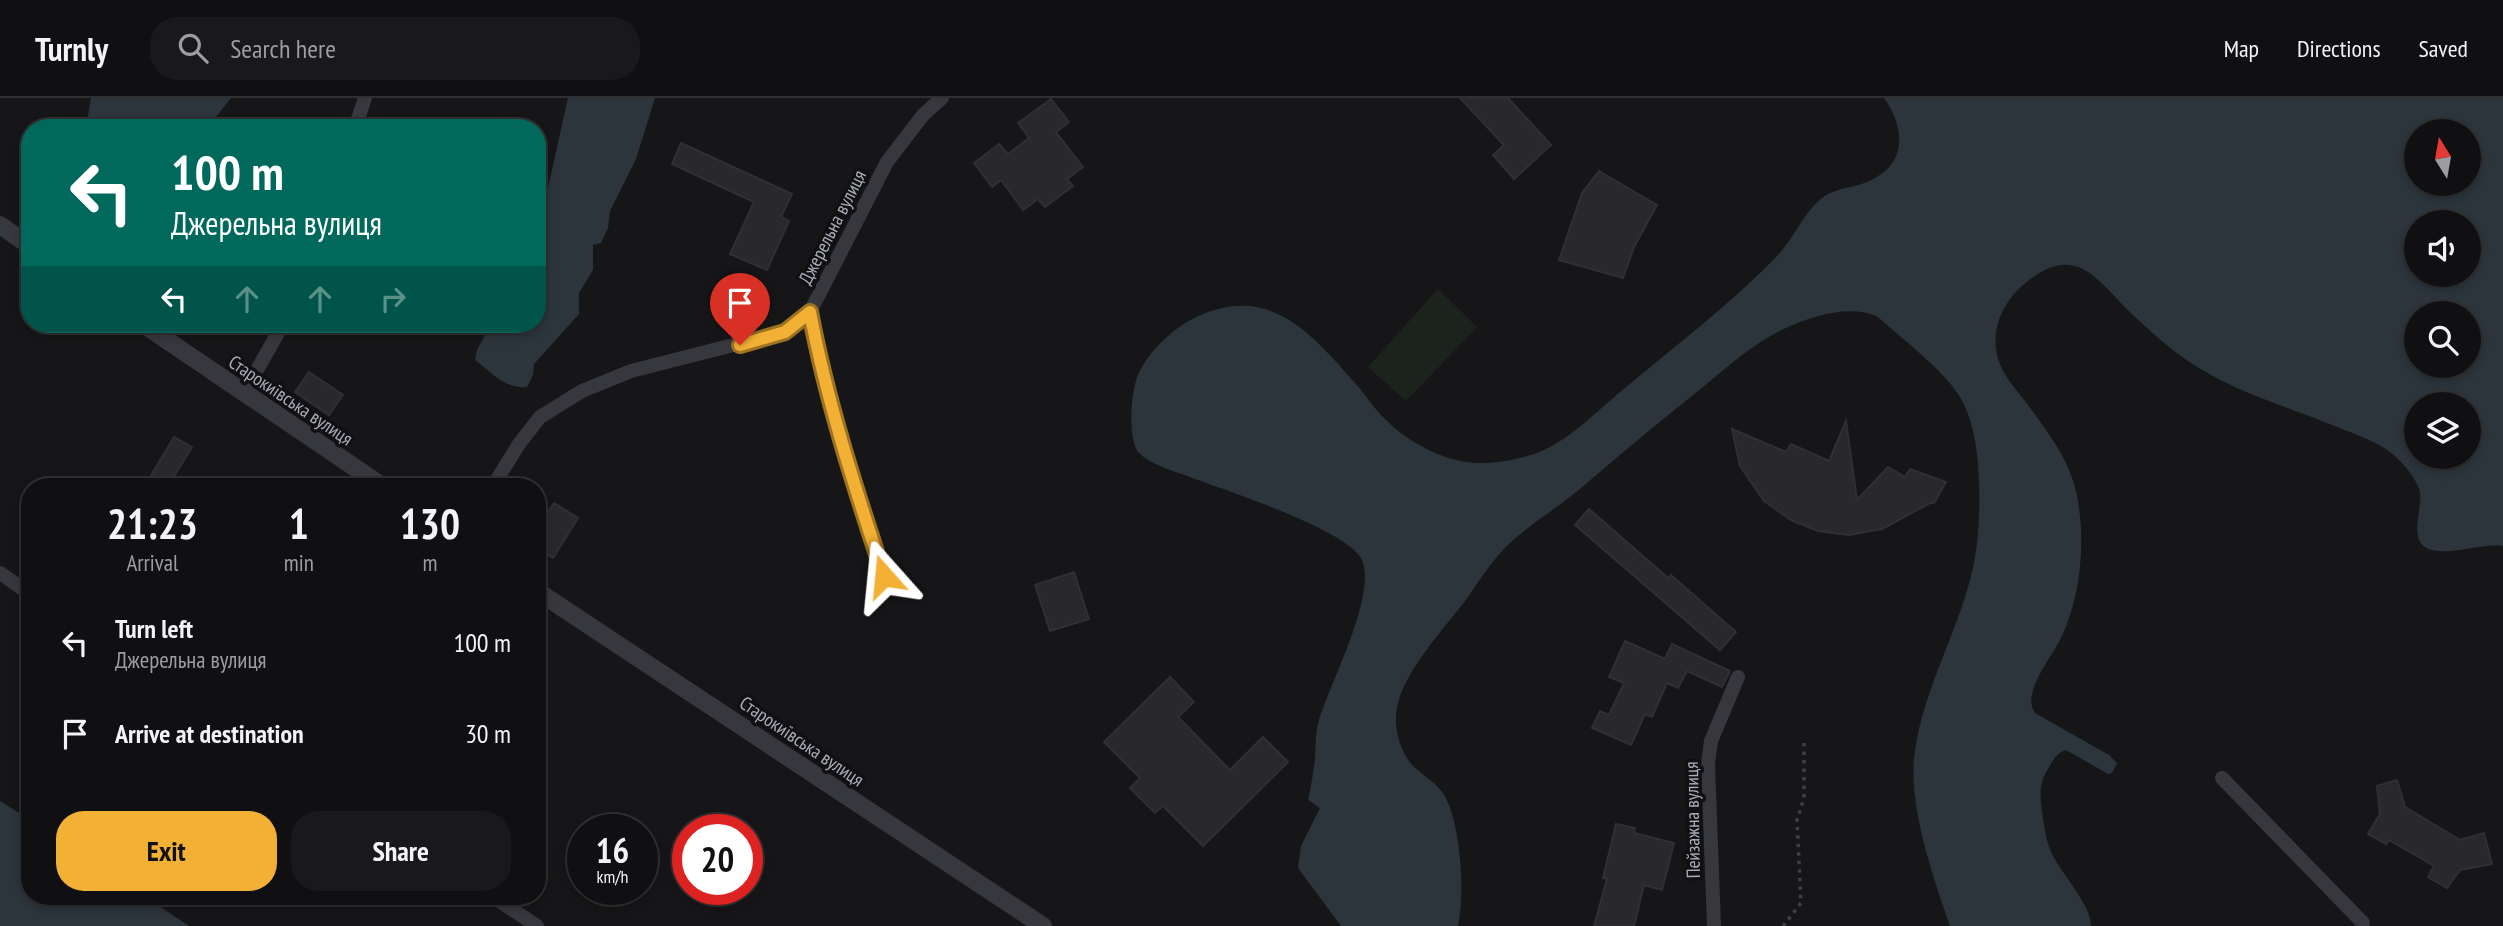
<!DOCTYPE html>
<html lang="en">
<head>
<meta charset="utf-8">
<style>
  body { margin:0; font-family:"PT Sans Narrow",sans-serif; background:#19191b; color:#f1f3f6; height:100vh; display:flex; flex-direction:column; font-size:26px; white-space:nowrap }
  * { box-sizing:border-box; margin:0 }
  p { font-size:23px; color:#9c9d9f }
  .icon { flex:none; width:38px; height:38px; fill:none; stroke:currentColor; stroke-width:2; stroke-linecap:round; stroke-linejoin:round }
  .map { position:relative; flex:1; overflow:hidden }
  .drawer { position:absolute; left:21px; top:380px; width:525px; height:427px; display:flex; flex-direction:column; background:#101012; border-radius:28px; box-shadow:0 4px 10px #0003,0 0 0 2px #303032 }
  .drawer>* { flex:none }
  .hud { position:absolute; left:21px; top:21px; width:525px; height:214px; border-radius:28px; box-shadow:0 4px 10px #0003,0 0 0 2px #303032; background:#00695c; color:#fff; overflow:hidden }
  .needle { width:46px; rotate:349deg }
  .buttons { position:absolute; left:2404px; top:21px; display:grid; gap:14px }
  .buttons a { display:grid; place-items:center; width:77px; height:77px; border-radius:50%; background:#101012; box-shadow:0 4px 10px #0003,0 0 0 2px #303032; font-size:35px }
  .speed { position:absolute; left:567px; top:716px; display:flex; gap:14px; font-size:35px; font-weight:700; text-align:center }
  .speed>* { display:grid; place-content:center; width:91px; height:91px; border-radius:50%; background:#101012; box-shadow:0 4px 10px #0003,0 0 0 2px #303032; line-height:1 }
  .speed small { font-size:18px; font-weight:400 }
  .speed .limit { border:10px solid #d22; background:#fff; color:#111 }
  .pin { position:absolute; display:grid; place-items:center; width:60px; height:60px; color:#fff; margin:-72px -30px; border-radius:50% 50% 50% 0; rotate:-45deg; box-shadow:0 0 7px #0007 }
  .pin .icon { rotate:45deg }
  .me { position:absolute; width:77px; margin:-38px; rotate:342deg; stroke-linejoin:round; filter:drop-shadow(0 0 5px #0008) }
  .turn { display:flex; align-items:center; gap:24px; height:147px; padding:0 35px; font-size:32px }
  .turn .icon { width:91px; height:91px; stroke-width:2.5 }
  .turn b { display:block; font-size:49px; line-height:60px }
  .lanes { display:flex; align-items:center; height:66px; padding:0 35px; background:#0003; justify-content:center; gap:35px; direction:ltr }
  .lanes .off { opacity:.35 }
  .eta { display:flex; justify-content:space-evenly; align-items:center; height:119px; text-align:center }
  .eta b { font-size:42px; font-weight:800; line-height:49px }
  .cta { display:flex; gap:14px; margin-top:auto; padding:14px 35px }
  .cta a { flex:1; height:80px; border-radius:28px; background:#f2b134; color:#111; font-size:28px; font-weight:800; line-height:80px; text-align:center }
  .cta a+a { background:#19191b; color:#f1f3f6 }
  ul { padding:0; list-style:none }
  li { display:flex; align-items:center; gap:21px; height:91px; padding:0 35px }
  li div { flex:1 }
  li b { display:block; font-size:26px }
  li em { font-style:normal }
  header { display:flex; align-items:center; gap:42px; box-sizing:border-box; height:98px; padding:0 35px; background:#101012; border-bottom:2px solid #303032 }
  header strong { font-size:33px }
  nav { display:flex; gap:38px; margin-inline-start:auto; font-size:24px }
  .search { width:490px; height:63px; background:#19191b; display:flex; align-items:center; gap:18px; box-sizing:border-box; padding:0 24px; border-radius:28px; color:#9c9d9f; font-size:26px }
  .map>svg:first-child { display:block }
  .green { fill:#1c231d }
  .water { fill:#2c353c; fill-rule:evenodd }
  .building { fill:#29292c; stroke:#303034; stroke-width:2 }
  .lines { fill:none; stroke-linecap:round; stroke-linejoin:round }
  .path { stroke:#3d3f44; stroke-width:3.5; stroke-dasharray:3.5 5; stroke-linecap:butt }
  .service { stroke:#37383d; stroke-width:7 }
  .minor { stroke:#37383d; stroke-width:14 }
  .tertiary { stroke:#37383d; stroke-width:18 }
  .route-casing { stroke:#9d7322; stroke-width:18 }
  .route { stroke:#f2b134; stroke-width:12 }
  .labels { text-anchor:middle; stroke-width:7; stroke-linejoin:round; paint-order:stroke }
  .street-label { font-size:19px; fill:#a8adb8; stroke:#111113 }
</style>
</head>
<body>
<header>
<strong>Turnly</strong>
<div class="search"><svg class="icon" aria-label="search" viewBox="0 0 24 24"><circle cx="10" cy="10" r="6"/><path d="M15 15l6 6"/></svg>Search here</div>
<nav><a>Map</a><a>Directions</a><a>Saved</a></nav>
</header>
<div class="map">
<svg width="2503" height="828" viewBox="0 0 2503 828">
  <rect width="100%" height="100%" fill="#161618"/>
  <path class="green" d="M1438 191 1477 229 1406 303 1368 269Z"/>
  <g class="water">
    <path d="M91 0H231L207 30H86Z"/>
    <path d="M568 0H655L636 61 610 113 608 130 601 145 593 147V172L579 195V216L534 266 533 277 527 289C506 292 491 274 475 262L477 252 491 226H537V139L542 130 546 99Z"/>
    <path d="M1884 0H2503V448C2480 445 2455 457 2432 452 2406 446 2423 412 2420 394 2417 381 2402 363 2391 355 2376 343 2355 336 2337 329 2296 312 2251 299 2211 277 2183 262 2156 239 2133 217 2096 182 2076 141 2022 188 2004 204 1993 227 1996 251 1998 271 2013 288 2025 303 2046 332 2070 361 2077 398 2086 444 2081 499 2060 542 2051 560 2021 596 2035 615L2109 657 2117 665 2112 675 2108 676 2066 652C2056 655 2053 663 2048 671 2039 685 2040 697 2042 713 2044 728 2046 743 2052 756 2061 775 2092 808 2091 828H1950C1933 778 1907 706 1915 653 1923 594 1955 539 1970 482 1979 449 1980 416 1979 382 1978 354 1974 320 1958 296 1943 272 1900 239 1878 219 1850 206 1813 218 1786 230 1757 243 1732 265 1708 285 1665 319 1623 354 1581 390 1555 412 1526 428 1503 452 1489 467 1479 483 1468 499 1445 530 1408 568 1398 605 1392 625 1399 654 1414 669 1425 679 1437 685 1445 698 1461 729 1465 794 1458 828H1341L1298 770 1301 748 1320 710 1308 702C1311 689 1313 676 1315 662 1316 649 1315 635 1319 622 1330 585 1377 497 1362 462 1349 432 1224 392 1190 379 1174 373 1151 367 1139 355 1127 342 1131 293 1138 277 1149 252 1176 227 1201 217 1271 187 1312 236 1355 285 1366 297 1374 311 1386 322 1409 345 1447 365 1479 365 1500 365 1522 361 1542 353 1573 339 1599 311 1625 290 1676 247 1731 206 1777 158 1795 140 1806 108 1828 96 1842 89 1859 89 1873 81 1908 64 1904 28 1884 0ZM2417 33H2469V86H2417ZM2417 124H2469V177H2417ZM2417 215H2469V268H2417ZM2417 306H2469V359H2417Z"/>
    <path d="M0 703 30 722V798H144L189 828H0Z"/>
  </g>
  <g class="building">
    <path d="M1460 0H1508L1551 47 1514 81 1493 57 1504 47Z"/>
    <path d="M1051 1 1069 24 1056 34 1083 69 1067 81 1073 88 1045 109 1038 101 1023 112 1001 82 992 89 974 65 999 46 1008 56 1029 40 1018 25Z"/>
    <path d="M681 45 792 96 781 119 789 123 767 172 730 156 754 104 672 66Z"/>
    <path d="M1599 73 1657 107 1634 149 1623 180 1559 162 1582 95Z"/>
    <path d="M309 274 343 297 329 317 295 294Z"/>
    <path d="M1846 323 1857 402 1888 369 1905 379 1910 371 1946 384 1934 405H1930L1882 431 1849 437 1818 433 1791 422 1764 403 1740 368 1732 331 1786 354 1791 346 1829 363Z"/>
    <path d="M174 339 192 349 168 388H160L149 381Z"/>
    <path d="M554 405 578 420 553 460 537 450V431Z"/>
    <path d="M1589 411 1668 480 1671 477 1736 534 1720 552 1575 427Z"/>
    <path d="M1074 474 1089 521 1050 533 1035 487Z"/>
    <path d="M1625 543 1665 561 1672 546 1730 573 1722 589 1687 573 1678 590 1667 585 1652 619 1645 616 1631 647 1592 630 1600 613 1609 617 1624 585 1609 579Z"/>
    <path d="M1170 579 1194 604 1178 619 1230 672 1263 639 1288 664 1203 748 1163 708 1155 715 1130 690 1140 680 1104 644Z"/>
    <path d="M2397 682 2405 709 2460 742 2484 735 2492 766 2460 772 2447 790 2428 779 2434 768 2389 742 2386 746 2368 736 2380 716 2377 688Z"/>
    <path d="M1616 726 1635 730 1634 735 1674 745 1662 792 1644 787 1634 828H1594L1607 781 1603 780Z"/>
  </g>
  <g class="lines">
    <path class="path" d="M1783 828 1801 805 1797 722 1804 700V644"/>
    <path class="service" d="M810 214C828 305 855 390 884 478"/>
    <g class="minor">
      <path d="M355 30 365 0"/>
      <path d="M244 295 283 226"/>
      <path d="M493 388 519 346 540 319 582 293 631 273 785 234 810 214 887 64 923 17 942 0"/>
      <path d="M0 475 30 496"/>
      <path d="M2222 680 2363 825"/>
      <path d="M492 798 537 828"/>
      <path d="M1714 828 1708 666 1711 643 1738 579"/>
    </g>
    <g class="tertiary">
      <path d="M0 127 30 148"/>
      <path d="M143 226 382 388"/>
      <path d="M537 493 1043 828"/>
    </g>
  </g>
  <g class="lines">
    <defs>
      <path id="route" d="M740 247 785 234 810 214C827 304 855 390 884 478"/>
    </defs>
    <use href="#route" class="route-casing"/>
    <use href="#route" class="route"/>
  </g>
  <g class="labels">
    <g class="street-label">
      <text transform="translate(832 129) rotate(-63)" y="7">Джерельна вулиця</text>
      <text transform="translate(291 302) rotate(34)" y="7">Старокиївська вулиця</text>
      <text transform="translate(802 643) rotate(34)" y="7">Старокиївська вулиця</text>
      <text transform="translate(1692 722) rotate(-91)" y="7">Пейзажна вулиця</text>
    </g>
  </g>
</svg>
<div class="buttons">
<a><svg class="needle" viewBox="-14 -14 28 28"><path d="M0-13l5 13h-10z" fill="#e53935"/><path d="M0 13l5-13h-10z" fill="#9c9d9f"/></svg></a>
<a><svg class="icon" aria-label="sound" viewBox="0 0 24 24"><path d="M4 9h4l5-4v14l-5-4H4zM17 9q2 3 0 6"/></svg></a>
<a><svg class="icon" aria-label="search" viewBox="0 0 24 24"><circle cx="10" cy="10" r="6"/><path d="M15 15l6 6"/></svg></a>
<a><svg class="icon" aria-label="layers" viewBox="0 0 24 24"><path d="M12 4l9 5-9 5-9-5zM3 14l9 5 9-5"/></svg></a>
</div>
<div class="speed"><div>16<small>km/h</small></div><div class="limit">20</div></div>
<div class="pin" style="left:740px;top:247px;background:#d93025"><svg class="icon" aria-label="arrive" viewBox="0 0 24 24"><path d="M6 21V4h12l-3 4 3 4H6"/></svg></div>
<svg class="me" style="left:884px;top:478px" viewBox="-20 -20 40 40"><path d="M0-17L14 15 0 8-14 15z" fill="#f2b134" stroke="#fff" stroke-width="4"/></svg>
<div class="hud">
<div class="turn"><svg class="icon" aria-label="left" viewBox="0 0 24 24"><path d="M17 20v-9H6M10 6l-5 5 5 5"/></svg><div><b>100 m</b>Джерельна вулиця</div></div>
<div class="lanes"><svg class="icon" aria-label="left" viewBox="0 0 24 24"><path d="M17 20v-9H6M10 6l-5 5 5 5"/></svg><svg class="icon off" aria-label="ahead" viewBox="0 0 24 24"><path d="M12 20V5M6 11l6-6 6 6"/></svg><svg class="icon off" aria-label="ahead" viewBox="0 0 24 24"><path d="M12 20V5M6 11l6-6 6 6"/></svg><svg class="icon off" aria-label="right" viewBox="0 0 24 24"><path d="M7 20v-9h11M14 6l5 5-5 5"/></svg></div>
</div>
<section class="drawer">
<div class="eta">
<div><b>21:23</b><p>Arrival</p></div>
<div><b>1</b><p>min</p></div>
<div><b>130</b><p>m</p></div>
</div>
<ul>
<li><svg class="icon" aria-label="left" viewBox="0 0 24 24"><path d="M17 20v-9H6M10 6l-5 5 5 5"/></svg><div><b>Turn left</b><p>Джерельна вулиця</p></div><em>100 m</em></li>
<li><svg class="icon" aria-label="arrive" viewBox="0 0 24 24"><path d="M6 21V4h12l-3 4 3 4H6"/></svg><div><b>Arrive at destination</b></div><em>30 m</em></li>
</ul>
<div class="cta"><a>Exit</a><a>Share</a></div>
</section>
</div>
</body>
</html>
